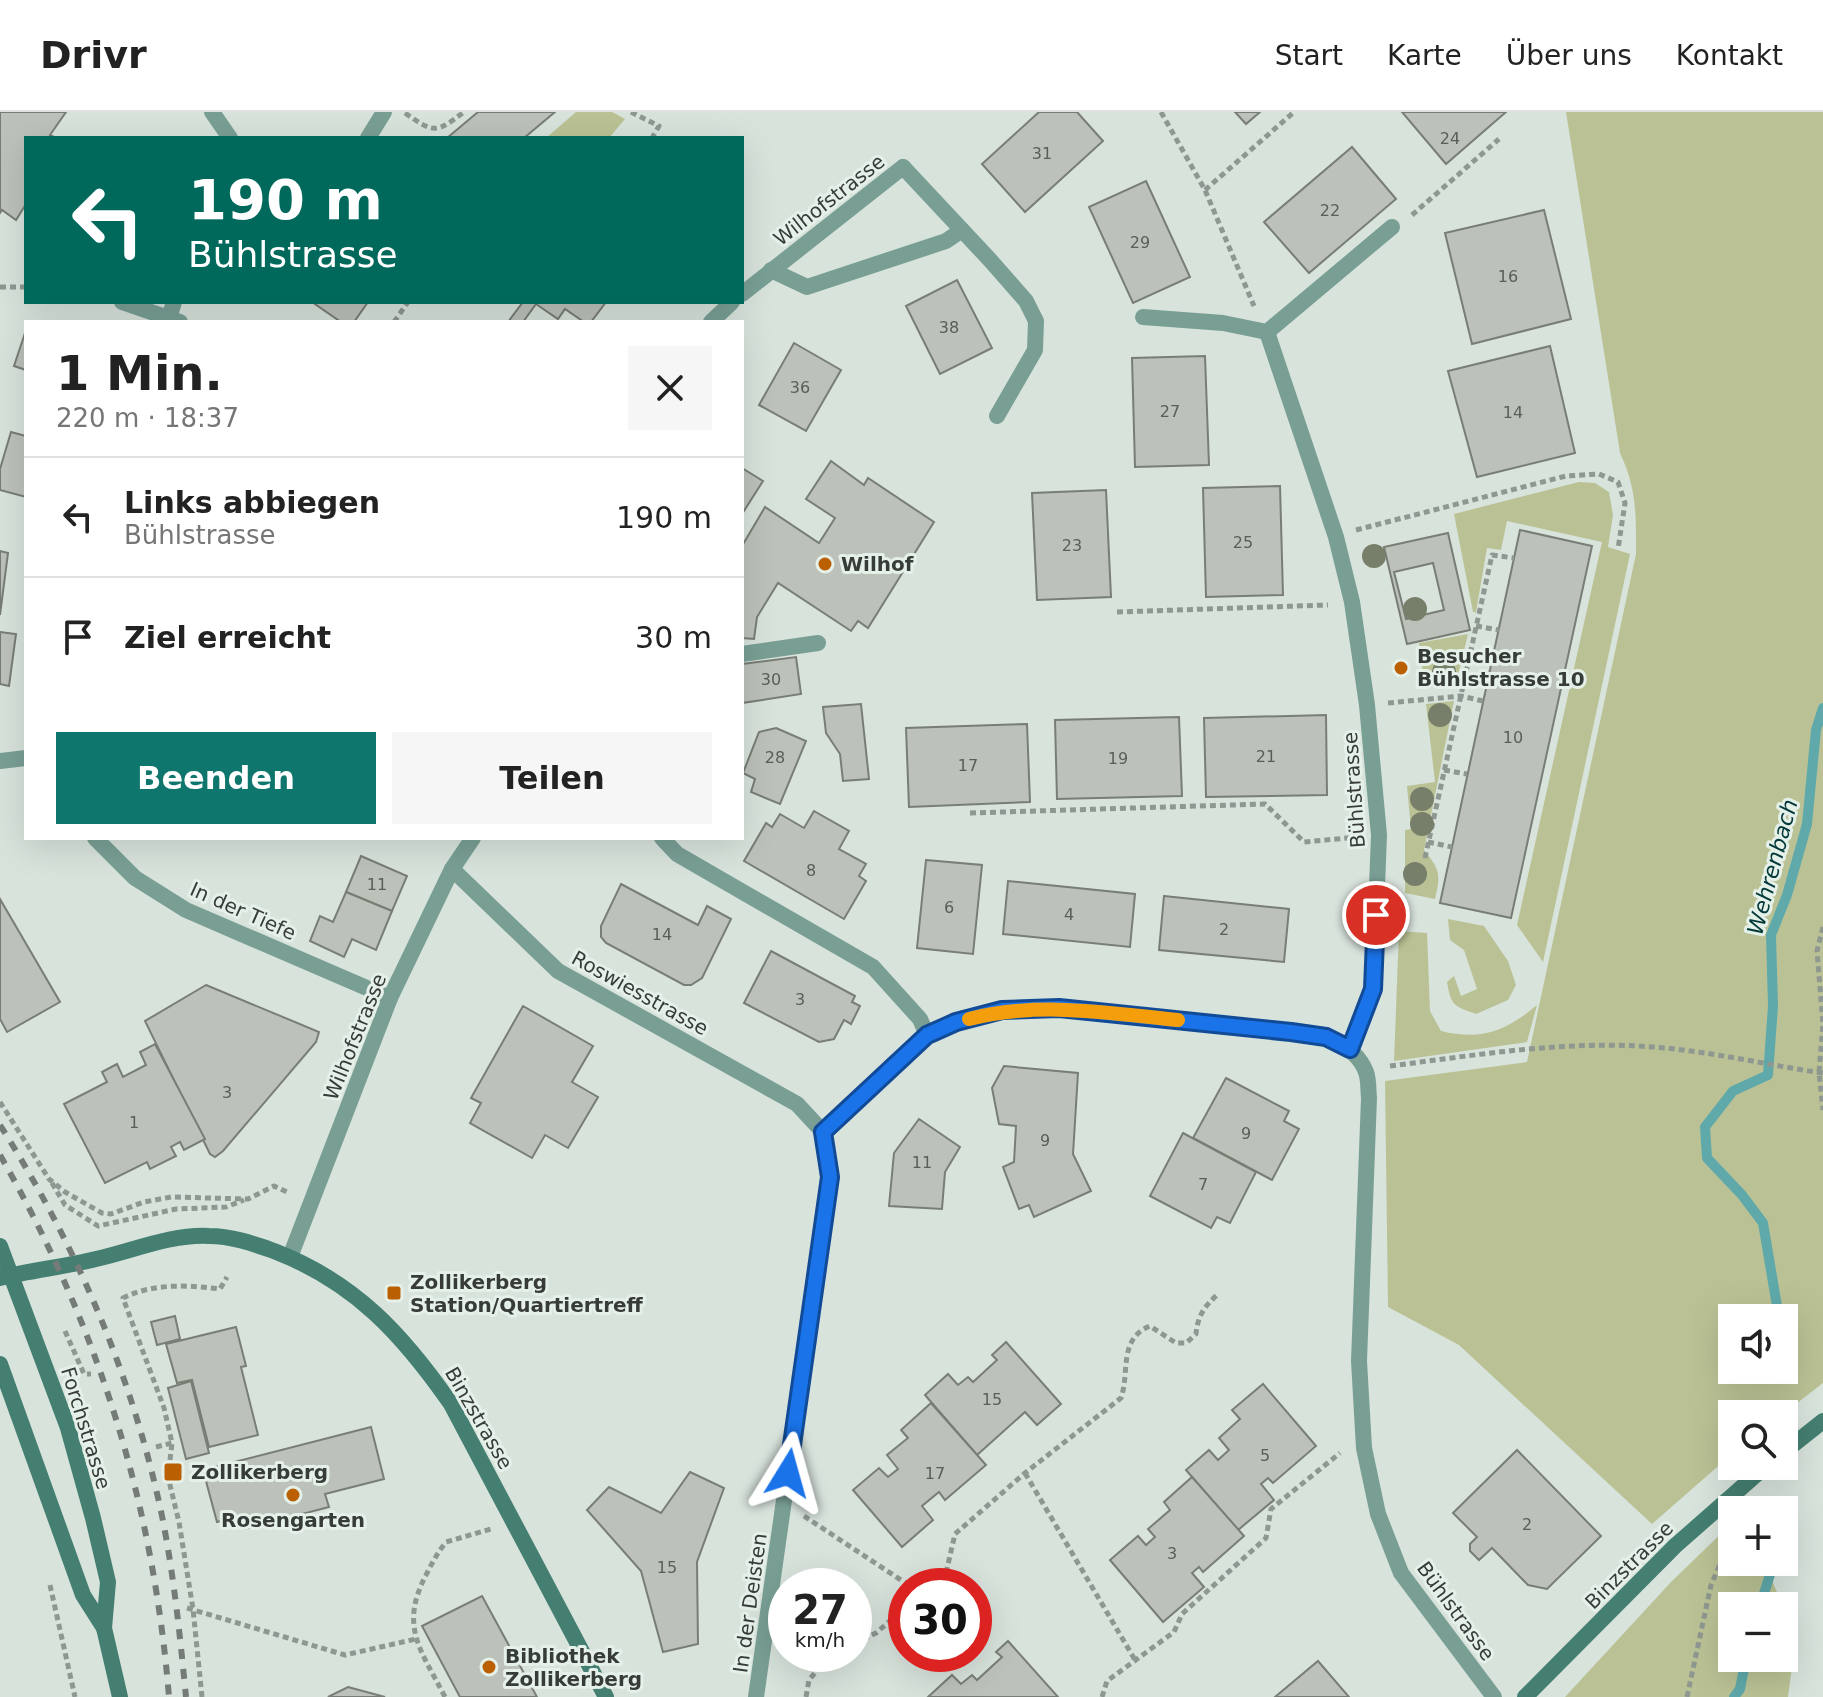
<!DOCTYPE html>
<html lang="de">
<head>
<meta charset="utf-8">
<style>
  body { margin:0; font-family:"DejaVu Sans",sans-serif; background:#f6f6f6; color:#222; height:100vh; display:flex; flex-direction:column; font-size:30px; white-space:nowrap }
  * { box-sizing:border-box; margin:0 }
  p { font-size:26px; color:#767676 }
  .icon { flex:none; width:44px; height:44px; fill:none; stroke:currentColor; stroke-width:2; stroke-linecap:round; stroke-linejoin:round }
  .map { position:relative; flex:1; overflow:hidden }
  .sheet { position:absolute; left:24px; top:208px; width:720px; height:520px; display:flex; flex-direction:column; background:#fff; border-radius:0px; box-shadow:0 8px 32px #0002 }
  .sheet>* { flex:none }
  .banner { position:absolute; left:24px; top:24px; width:720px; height:168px; border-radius:0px; box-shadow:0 8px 32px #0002; background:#00695c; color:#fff; overflow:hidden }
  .fabs { position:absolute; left:1718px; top:1192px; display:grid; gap:16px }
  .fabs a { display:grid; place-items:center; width:80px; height:80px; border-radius:0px; background:#fff; box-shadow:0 8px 32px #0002; font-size:40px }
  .speed { position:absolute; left:768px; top:1456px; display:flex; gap:16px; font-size:40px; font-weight:700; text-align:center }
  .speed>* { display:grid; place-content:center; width:104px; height:104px; border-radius:50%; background:#fff; box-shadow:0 8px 32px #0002; line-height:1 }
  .speed small { font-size:20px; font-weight:400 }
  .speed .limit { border:12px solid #d22; background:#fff; color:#111 }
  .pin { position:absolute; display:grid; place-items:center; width:68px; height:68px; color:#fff; margin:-34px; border:4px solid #fff; border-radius:50%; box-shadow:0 2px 8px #0007 }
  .me { position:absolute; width:88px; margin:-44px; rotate:8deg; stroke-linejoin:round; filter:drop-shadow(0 0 6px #0008) }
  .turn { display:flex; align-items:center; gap:28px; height:168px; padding:0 32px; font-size:36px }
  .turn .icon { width:104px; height:104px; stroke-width:2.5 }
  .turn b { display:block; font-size:56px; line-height:68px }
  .round { display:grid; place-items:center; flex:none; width:84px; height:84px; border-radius:0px; background:#f6f6f6 }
  .summary { display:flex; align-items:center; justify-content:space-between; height:136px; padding:0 32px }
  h1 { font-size:48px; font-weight:700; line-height:60px }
  .cta { display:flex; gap:16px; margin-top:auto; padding:16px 32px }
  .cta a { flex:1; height:92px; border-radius:0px; background:#0f766e; color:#fff; font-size:32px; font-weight:700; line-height:92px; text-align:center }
  .cta a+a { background:#f6f6f6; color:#222 }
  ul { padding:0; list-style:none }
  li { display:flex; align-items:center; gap:24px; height:120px; padding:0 32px; border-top:2px solid #e0e0e0 }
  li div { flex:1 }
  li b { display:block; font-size:30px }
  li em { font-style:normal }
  header { display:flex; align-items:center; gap:48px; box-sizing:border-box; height:112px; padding:0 40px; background:#fff; border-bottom:2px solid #e0e0e0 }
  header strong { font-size:38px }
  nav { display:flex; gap:44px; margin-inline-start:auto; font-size:28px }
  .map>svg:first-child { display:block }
  .green { fill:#bac295; fill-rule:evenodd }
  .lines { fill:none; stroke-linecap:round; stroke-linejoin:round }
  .stream { stroke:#5fa9aa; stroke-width:10 }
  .building { fill:#bcc2b9; stroke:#787e75; stroke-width:2; fill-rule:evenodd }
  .path { stroke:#8f9791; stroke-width:5; stroke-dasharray:6 4; stroke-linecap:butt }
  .lane { stroke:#799f95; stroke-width:16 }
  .street { stroke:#799f95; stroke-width:16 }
  .secondary { stroke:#447f71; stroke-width:16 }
  .rail { stroke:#757c77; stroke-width:6; stroke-dasharray:10 10; stroke-linecap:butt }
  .tree { fill:#777f6a }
  .route-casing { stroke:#114b97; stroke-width:20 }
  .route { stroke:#1a73e8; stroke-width:14 }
  .slow { stroke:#f59e0b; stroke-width:14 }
  .poi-dot { fill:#ba6000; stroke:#e5f0e9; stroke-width:3 }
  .labels { text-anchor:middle; stroke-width:6; stroke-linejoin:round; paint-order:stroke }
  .number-label { font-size:16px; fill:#595e59 }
  .street-label { font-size:20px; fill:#383c39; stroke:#e5f0e9 }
  .poi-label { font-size:20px; font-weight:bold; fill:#383c39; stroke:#e5f0e9; text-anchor:start }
  .water-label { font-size:22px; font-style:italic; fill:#04393a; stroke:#e5f0e9 }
</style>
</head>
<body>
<header>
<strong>Drivr</strong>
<nav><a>Start</a><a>Karte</a><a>Über uns</a><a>Kontakt</a></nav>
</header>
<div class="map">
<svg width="1823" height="1585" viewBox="0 0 1823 1585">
  <rect width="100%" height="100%" fill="#d8e3dc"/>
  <g class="green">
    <path d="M576 0H612L625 7 609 26H546Z"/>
    <path d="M1566 0H1823V1271L1783 1302H1732V1342L1652 1412 1459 1233 1388 1195 1385 969 1527 950 1636 442C1636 403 1637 377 1620 341ZM1732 1206H1784V1258H1732Z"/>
    <path d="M1579 370 1595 371 1609 380 1613 403 1608 435 1630 442 1543 850 1517 813 1602 430 1507 409 1501 438 1487 436 1476 500H1473L1454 402Z"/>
    <path d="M1468 522 1456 572 1425 576 1419 531Z"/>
    <path d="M1454 589 1424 738C1440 758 1441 762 1435 787L1405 781V718L1411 717 1407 674 1435 670 1426 592Z"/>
    <path d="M1448 807 1484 814 1508 849 1516 873 1508 888 1476 902C1454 894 1451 894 1447 870L1454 864 1461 884 1477 877 1464 838 1450 828Z"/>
    <path d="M1399 819 1427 821 1430 899 1441 919C1482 929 1506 919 1537 893L1527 930 1394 949Z"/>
    <path d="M1732 1411V1450H1764L1783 1494H1732V1546H1784V1496L1796 1523 1788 1585H1565L1671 1470Z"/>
  </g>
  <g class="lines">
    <g class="stream">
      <path d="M1779 1206 1763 1111 1742 1083 1707 1046 1705 1015 1733 979 1768 963 1773 894 1771 823 1787 783 1807 712 1816 618 1823 596"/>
      <path d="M1784 1232 1788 1252"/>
      <path d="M1784 1421 1790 1401"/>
      <path d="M1760 1494 1774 1450"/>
      <path d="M1734 1585 1740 1577 1746 1546"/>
    </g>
  </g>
  <g class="building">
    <path d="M0 0H66L50 23 56 26H26V92L16 108 2 98 0 101Z"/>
    <path d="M478 0H555L524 26H447Z"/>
    <path d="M1039 0H1077L1103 29 1025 100 982 52Z"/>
    <path d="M1235 0H1260L1246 12Z"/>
    <path d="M1402 0H1506L1446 52Z"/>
    <path d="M1352 35 1396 87 1309 161 1264 110Z"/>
    <path d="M1146 69 1190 165 1133 191 1089 95Z"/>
    <path d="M1544 98 1571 207 1472 232 1445 121Z"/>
    <path d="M957 168 992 236 940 262 906 194Z"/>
    <path d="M312 190H368L354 210H341Z"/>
    <path d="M523 190H606L591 210H584L565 197 558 207 536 192 523 210H508Z"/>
    <path d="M26 218V258L14 254Z"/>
    <path d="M794 231 841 258 806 319 759 293Z"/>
    <path d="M1550 234 1575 341 1477 365 1448 259Z"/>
    <path d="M1205 244 1209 353 1135 355 1132 246Z"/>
    <path d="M11 320 26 324V385L0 378V357Z"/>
    <path d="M831 349 864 373 868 366 934 410 868 516 858 509 851 519 778 471 757 505 754 527 742 526V434L765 395 819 431 835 406 806 387Z"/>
    <path d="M742 356 763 369 742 402Z"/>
    <path d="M1280 374 1283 483 1206 485 1203 376Z"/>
    <path d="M1106 378 1111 485 1037 488 1032 381Z"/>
    <path d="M1520 418 1592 434 1511 806 1440 791Z"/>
    <path d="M1448 421 1470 518 1407 532 1384 435ZM1433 451 1444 498 1406 507 1394 460Z"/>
    <path d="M0 439 8 441 0 503Z"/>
    <path d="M0 520 16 522 9 574 0 572Z"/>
    <path d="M796 545 801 582 742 591V552Z"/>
    <path d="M861 592 869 667 843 669 840 642 826 621 823 595Z"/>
    <path d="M1326 603 1327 683 1206 685 1204 606Z"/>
    <path d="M1179 605 1182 684 1057 687 1055 608Z"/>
    <path d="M1027 612 1030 690 909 695 906 616Z"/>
    <path d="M776 616 806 629 780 692 751 680 755 667 743 661 759 620Z"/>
    <path d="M814 699 849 719 839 737 866 752 859 764 866 769 844 807 744 749 766 711 772 715 780 702 804 716Z"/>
    <path d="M361 744 407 764 392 799 346 780Z"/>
    <path d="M926 748 982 753 973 842 917 836Z"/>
    <path d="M1008 769 1135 782 1130 835 1003 822Z"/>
    <path d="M621 772 698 813 707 794 731 807 702 866 691 873H684L606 831 601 825V814Z"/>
    <path d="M346 780 392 799 376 838 352 827 344 845 310 829 320 804 333 810Z"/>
    <path d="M1164 784 1289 797 1284 850 1159 838Z"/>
    <path d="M0 787 60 890 7 920 0 907Z"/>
    <path d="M771 839 855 884 852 890 860 894 851 912 844 908 834 927 819 930 744 891Z"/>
    <path d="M206 873 319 920 316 930 223 1039 215 1045 210 1042 145 909Z"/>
    <path d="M523 894 593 934 572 970 598 985 568 1036 545 1023 532 1046 470 1011 481 991 471 986Z"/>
    <path d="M155 932 205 1027 184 1038 180 1030 171 1035 176 1044 150 1057 147 1050 105 1071 64 992 107 970 102 960 117 952 123 965 146 953 140 940Z"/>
    <path d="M1004 954 1078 961 1073 1042 1091 1079 1034 1105 1029 1093 1019 1097 1003 1055 1014 1050 1016 1014 999 1012 992 976Z"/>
    <path d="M1226 966 1289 999 1284 1009 1299 1017 1272 1068 1193 1026Z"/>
    <path d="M919 1007 960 1035 945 1060 942 1097 889 1094 894 1041Z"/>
    <path d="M1183 1021 1256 1060 1230 1111 1217 1105 1211 1116 1150 1084Z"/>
    <path d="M175 1204 180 1227 157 1233 151 1210Z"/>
    <path d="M236 1215 246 1254 241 1255 258 1323 209 1335 192 1268 177 1271 166 1232Z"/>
    <path d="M1006 1230 1061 1292 1037 1313 1025 1300 977 1343 925 1283 948 1262 958 1273 968 1265 973 1270 997 1248 992 1243Z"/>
    <path d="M191 1269 209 1341 186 1347 168 1276Z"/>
    <path d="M1263 1272 1316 1334 1273 1371 1268 1366 1261 1372 1274 1388 1238 1418 1186 1358 1209 1338 1218 1348 1229 1338 1219 1326 1240 1307 1232 1298Z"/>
    <path d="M931 1291 986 1353 945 1388 939 1380 922 1394 933 1408 902 1435 853 1378 879 1356 888 1365 898 1357 887 1343 908 1326 901 1318Z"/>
    <path d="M371 1315 384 1367 325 1382 329 1395 244 1417 241 1404 217 1410 203 1358Z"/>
    <path d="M1517 1338 1601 1424 1547 1477 1528 1473 1492 1436 1479 1448 1470 1439V1432L1477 1425 1453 1401Z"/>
    <path d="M690 1360 724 1376 697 1450 698 1532 663 1540 641 1459 587 1398 609 1375 661 1401Z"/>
    <path d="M1192 1365 1244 1424 1203 1460 1199 1455 1192 1461 1204 1475 1163 1510 1110 1448 1138 1424 1146 1433 1155 1425 1148 1417 1170 1398 1164 1390Z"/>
    <path d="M482 1484 537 1585H460L422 1514Z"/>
    <path d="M1008 1529 1058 1585H928L952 1563 961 1572 972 1563 977 1568 1002 1545 996 1540Z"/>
    <path d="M1318 1549 1349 1585H1275Z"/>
    <path d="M348 1575 385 1585H328Z"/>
  </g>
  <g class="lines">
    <g class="path">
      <path d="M631 0 659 14 652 26"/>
      <path d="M1161 0 1205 78 1254 194"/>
      <path d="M405 1C435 22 436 21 464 0"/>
      <path d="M1205 78 1294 0"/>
      <path d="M1412 103 1499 27"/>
      <path d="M0 175H26"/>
      <path d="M394 210 408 190"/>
      <path d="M1356 418 1566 364 1599 362 1618 370 1625 391 1618 437"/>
      <path d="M1117 500 1328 493"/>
      <path d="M1476 514 1499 518"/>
      <path d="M1388 591 1461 584 1483 589"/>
      <path d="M1444 658 1467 662"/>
      <path d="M970 701 1265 692 1304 730 1358 725"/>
      <path d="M1428 730 1452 735"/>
      <path d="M1425 746 1492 443 1514 446"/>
      <path d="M1823 815 1817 839 1823 912 1819 960 1823 998"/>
      <path d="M1390 954C1477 943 1565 928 1653 935 1710 939 1766 953 1823 961"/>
      <path d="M0 990 49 1067 65 1080 102 1101 111 1102 144 1090 171 1085 248 1087 274 1074 289 1081"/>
      <path d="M52 1071 65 1093 98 1114 176 1097 226 1095 244 1088"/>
      <path d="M65 1219 84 1262H91"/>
      <path d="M156 1335 172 1331"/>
      <path d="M1025 1361 1135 1548"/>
      <path d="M804 1404 910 1474"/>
      <path d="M50 1473 75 1585"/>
      <path d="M931 1474 946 1461 955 1422 1025 1361 1121 1286C1130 1260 1118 1227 1150 1214L1176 1231H1186L1196 1222C1198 1203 1204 1195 1218 1182"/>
      <path d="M187 1496 345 1543 416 1527"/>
      <path d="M854 1532 876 1521 906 1495"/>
      <path d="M202 1585 193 1497 179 1410 168 1365 172 1331 164 1296 123 1186C153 1171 188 1173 220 1177L227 1165"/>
      <path d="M445 1585C421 1538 399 1515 426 1463 432 1451 438 1440 446 1430L491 1417"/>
      <path d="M806 1585 809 1568 831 1542"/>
      <path d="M1102 1585 1107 1569 1174 1520 1182 1502 1266 1426 1271 1397 1340 1341"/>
      <path d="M1687 1585 1711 1473 1732 1424"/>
    </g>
    <g class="lane">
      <path d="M212 0 230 26"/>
      <path d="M368 26 384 0"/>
      <path d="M903 55 990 148 1026 189 1036 209 1035 238 997 304"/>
      <path d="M771 158 807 175 946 129 962 118"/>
      <path d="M1143 205 1223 211 1267 220 1392 115"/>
      <path d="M169 206 174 190"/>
      <path d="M742 542 818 531"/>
      <path d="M0 649 26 646"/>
      <path d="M662 726 677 742 873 855 920 907 927 923"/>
    </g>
    <g class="street">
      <path d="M742 182 903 55"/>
      <path d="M122 190 180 210"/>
      <path d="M711 210 732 190"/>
      <path d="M1267 220 1336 425 1352 490 1367 593 1379 723 1373 877 1350 937"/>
      <path d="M95 726 135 766 186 798 390 886"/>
      <path d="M452 757 558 859 797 992 823 1020"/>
      <path d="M823 1020 927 923 956 910 1002 898 1059 896 1291 920C1320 924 1354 929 1366 960 1369 968 1368 978 1369 986L1359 1249 1364 1336 1378 1402 1401 1461 1494 1585"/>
      <path d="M290 1145 390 886 452 757 473 726"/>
      <path d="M756 1585 830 1065 823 1020"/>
    </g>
    <g class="secondary">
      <path d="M0 1134 68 1316 93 1406 108 1470 104 1516 120 1585"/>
      <path d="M0 1166C32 1158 64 1155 96 1147 133 1139 170 1122 209 1124 232 1124 254 1132 274 1139 355 1170 403 1223 451 1292L606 1585"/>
      <path d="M0 1252 83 1483 104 1516"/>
      <path d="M1784 1340 1823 1309"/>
      <path d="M1525 1585 1675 1434 1766 1354"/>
    </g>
    <g class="rail">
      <path d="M0 1013C76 1133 133 1265 162 1404 174 1464 180 1524 186 1585"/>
      <path d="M0 1043C98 1214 153 1389 169 1585"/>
    </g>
  </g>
  <g class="tree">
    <circle cx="1374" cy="444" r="12"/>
    <circle cx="1415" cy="497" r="12"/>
    <circle cx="1444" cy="560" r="12"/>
    <circle cx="1440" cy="603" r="12"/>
    <circle cx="1422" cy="687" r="12"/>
    <circle cx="1422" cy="712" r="12"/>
    <circle cx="1415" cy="762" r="12"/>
  </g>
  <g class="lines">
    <defs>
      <path id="route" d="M788 1361 830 1065 823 1020 927 923 956 910 1002 898 1059 896 1291 920 1326 925 1350 937 1373 877 1376 803"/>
    </defs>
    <use href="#route" class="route-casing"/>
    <use href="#route" class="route"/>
    <path class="slow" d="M969 907C1039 889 1108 901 1178 908"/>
  </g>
  <g class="poi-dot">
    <circle cx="825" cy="452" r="8"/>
    <circle cx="1401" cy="556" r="8"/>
    <rect x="386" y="1173" width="16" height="16" rx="4"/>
    <rect x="163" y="1350" width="20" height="20" rx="4"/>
    <circle cx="293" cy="1383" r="8"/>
    <circle cx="489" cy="1555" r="8"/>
  </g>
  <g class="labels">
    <g class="number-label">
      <text x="1450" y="32">24</text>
      <text x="1042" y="47">31</text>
      <text x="1330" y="104">22</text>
      <text x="1140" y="136">29</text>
      <text x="1508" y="170">16</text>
      <text x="949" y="221">38</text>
      <text x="800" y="281">36</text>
      <text x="1170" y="305">27</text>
      <text x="1513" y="306">14</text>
      <text x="1243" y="436">25</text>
      <text x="1072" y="439">23</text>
      <text x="771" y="573">30</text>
      <text x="1513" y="631">10</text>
      <text x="1266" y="650">21</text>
      <text x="775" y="651">28</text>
      <text x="1118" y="652">19</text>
      <text x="968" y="659">17</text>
      <text x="811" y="764">8</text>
      <text x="377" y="778">11</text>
      <text x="949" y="801">6</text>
      <text x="1069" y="808">4</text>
      <text x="1224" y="823">2</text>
      <text x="662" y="828">14</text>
      <text x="800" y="893">3</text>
      <text x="227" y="986">3</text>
      <text x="134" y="1016">1</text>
      <text x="1246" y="1027">9</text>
      <text x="1045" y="1034">9</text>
      <text x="922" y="1056">11</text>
      <text x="1203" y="1078">7</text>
      <text x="992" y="1293">15</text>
      <text x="1265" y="1349">5</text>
      <text x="935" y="1367">17</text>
      <text x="1527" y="1418">2</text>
      <text x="1172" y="1447">3</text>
      <text x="667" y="1461">15</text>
    </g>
    <g class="street-label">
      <text transform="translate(829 88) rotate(-38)" y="7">Wilhofstrasse</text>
      <text transform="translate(1354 678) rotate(-94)" y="7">Bühlstrasse</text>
      <text transform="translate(243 799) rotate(24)" y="7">In der Tiefe</text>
      <text transform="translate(640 881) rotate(29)" y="7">Roswiesstrasse</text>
      <text transform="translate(355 925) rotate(-68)" y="7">Wilhofstrasse</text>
      <text transform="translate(479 1306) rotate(60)" y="7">Binzstrasse</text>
      <text transform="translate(86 1316) rotate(73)" y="7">Forchstrasse</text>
      <text transform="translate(1629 1453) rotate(-45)" y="7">Binzstrasse</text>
      <text transform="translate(750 1491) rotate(-82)" y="7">In der Deisten</text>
      <text transform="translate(1456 1499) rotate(54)" y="7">Bühlstrasse</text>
    </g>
    <g class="poi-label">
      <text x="841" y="459">Wilhof</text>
      <text x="1417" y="551">Besucher<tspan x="1417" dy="23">Bühlstrasse 10</tspan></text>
      <text x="410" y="1177">Zollikerberg<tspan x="410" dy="23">Station/Quartiertreff</tspan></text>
      <text x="191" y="1367">Zollikerberg</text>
      <text x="293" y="1415" text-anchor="middle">Rosengarten</text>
      <text x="505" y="1551">Bibliothek<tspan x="505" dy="23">Zollikerberg</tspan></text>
    </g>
    <g class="water-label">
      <text transform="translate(1772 755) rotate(-75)" y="8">Wehrenbach</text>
    </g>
  </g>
</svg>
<div class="fabs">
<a><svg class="icon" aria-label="sound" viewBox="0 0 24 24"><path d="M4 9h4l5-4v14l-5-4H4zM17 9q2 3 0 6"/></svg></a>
<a><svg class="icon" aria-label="search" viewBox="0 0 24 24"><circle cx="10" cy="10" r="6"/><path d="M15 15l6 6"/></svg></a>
<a>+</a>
<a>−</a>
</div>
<div class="speed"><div>27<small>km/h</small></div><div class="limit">30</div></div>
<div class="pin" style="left:1376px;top:803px;background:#d93025"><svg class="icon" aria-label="arrive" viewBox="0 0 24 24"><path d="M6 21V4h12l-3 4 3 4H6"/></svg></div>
<svg class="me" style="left:788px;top:1361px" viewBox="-20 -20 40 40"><path d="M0-17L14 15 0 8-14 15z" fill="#1a73e8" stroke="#fff" stroke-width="4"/></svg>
<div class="banner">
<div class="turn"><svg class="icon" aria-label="left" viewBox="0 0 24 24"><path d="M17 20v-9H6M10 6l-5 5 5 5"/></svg><div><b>190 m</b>Bühlstrasse</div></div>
</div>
<section class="sheet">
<div class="summary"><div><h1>1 Min.</h1><p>220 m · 18:37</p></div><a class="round"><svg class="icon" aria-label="close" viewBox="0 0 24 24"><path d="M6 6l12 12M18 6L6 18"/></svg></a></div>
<ul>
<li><svg class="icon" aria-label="left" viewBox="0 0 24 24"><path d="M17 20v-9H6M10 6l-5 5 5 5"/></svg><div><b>Links abbiegen</b><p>Bühlstrasse</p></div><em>190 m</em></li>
<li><svg class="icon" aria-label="arrive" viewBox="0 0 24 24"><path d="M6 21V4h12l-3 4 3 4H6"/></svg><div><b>Ziel erreicht</b></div><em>30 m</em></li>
</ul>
<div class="cta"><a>Beenden</a><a>Teilen</a></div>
</section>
</div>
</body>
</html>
